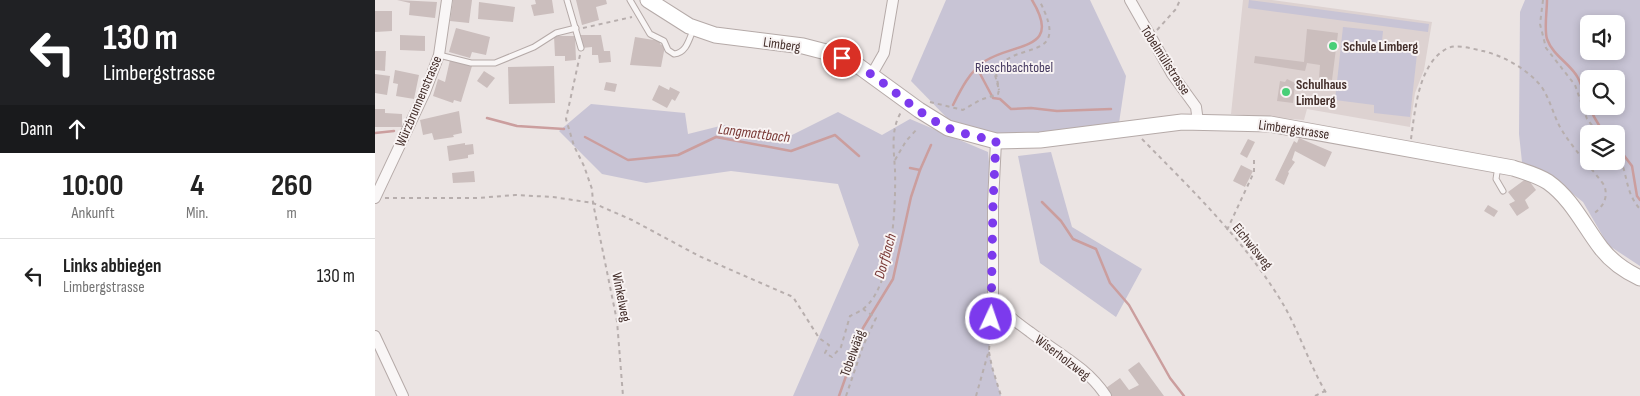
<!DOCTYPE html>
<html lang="de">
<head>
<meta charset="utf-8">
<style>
  body { margin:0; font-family:"Sofia Sans Condensed",sans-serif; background:#f6f6f6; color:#222; height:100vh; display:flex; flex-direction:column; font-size:19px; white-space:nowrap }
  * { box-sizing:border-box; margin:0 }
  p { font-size:16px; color:#767676 }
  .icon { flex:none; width:28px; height:28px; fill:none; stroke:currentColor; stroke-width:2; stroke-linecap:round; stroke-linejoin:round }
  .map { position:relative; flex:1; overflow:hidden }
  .side { display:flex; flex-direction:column; background:#fff; width:375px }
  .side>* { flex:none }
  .guide { background:#202124; color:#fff; overflow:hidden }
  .tools { position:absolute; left:1205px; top:15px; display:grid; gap:10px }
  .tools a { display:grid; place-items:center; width:45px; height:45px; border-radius:8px; background:#fff; box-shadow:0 2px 8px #0003; font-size:25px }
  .pin { position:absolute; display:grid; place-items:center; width:42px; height:42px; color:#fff; margin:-21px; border:2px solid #fff; border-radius:50%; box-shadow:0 1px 5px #0007 }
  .me { position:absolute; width:55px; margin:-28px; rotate:3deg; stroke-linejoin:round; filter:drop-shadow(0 0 4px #0008) }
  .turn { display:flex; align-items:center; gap:18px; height:105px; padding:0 20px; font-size:22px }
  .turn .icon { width:65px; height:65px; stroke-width:2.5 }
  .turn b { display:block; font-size:35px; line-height:42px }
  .then { display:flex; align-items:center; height:48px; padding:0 20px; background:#0003; gap:10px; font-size:19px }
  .eta { display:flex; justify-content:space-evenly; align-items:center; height:85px; text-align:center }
  .eta b { font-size:30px; font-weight:700; line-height:35px }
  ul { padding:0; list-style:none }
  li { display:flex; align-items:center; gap:15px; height:75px; padding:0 20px; border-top:1px solid #e0e0e0 }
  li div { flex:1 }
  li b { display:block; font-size:19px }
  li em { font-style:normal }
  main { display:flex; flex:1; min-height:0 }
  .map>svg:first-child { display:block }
  .built { fill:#ddd2d1 }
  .green { fill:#c8c4d5; fill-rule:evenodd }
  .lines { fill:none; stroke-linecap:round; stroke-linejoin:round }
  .stream { stroke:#cb9e9e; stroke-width:2.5 }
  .building { fill:#cbbebd }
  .lane-casing { stroke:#b5aaa8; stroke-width:7 }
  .street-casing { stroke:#b5aaa8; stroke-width:12 }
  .secondary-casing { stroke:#b5aaa8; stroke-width:17 }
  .path { stroke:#b7aead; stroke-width:2; stroke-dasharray:4 4; stroke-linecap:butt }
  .lane { stroke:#f9f6f6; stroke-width:5 }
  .street { stroke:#f9f6f6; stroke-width:10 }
  .secondary { stroke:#fff; stroke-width:15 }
  .route { stroke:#7c3aed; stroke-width:9; stroke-dasharray:0 16.2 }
  .poi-dot { fill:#48cf77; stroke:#f8f3f3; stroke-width:2 }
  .labels { text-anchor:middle; stroke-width:4; stroke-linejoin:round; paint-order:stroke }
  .street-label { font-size:14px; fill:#432e2a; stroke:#f8f3f3 }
  .poi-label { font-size:14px; font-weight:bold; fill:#432e2a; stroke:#f8f3f3; text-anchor:start }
  .park-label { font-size:14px; fill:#44385f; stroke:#f8f3f3 }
  .water-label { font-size:15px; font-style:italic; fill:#783734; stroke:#f8f3f3 }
</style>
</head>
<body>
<main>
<section class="side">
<div class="guide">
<div class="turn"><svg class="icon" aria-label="left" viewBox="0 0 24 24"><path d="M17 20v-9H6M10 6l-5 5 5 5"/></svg><div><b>130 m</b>Limbergstrasse</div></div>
<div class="then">Dann<svg class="icon" aria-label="ahead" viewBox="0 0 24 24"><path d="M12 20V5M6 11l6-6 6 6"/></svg></div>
</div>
<div class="eta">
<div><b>10:00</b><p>Ankunft</p></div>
<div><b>4</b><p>Min.</p></div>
<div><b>260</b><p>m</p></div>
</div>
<ul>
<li><svg class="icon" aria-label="left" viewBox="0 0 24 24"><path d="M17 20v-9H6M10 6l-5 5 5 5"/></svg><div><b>Links abbiegen</b><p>Limbergstrasse</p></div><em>130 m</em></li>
</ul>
</section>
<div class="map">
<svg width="1265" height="396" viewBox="0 0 1265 396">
  <rect width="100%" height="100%" fill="#ebe4e3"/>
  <path class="built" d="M868 0H897L1057 22 1049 70 1040 93 1035 127 932 109 929 120 856 114Z"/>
  <g class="green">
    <path d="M571 0H715L751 76 744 123 691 130 624 135 604 130 574 120 536 81Z"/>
    <path d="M874 0 1054 24 1053 32 873 8Z"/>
    <path d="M1150 0H1265V266L1233 245 1208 202 1179 179 1147 162 1144 134 1145 12ZM1214 24H1241V51H1214ZM1214 79H1241V106H1214ZM1214 134H1241V161H1214Z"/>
    <path d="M968 27 1008 31 1007 41 1043 45 1035 117 999 113V105L960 100Z"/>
    <path d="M216 104 310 113 313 134 349 125 417 135 463 112 507 135 535 119 613 152 618 203V304L614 350 617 367 626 396H418L484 245 463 184 356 171 271 183 227 174 184 131Z"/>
    <path d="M676 152 697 227 767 269 741 317 665 263 643 156Z"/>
  </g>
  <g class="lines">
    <g class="stream">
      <path d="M1172 0C1172 11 1169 29 1172 39 1178 56 1196 64 1203 78 1213 98 1215 117 1231 134"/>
      <path d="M602 68 618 98 625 99 636 109 656 108 682 111 736 109"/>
      <path d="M578 105C586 89 595 71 610 61 640 42 688 51 657 0"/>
      <path d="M112 118 142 126 189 129"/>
      <path d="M0 133 19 131"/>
      <path d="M210 137 253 160 303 155 341 137 416 151 460 135 484 156"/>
      <path d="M1241 145 1257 166 1262 196 1265 200"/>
      <path d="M535 168 545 170"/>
      <path d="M667 202 686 221 698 239 721 249 735 283 754 305 795 378 809 396"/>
      <path d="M464 396 488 328 518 279 536 197 545 170 556 145"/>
    </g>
  </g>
  <g class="building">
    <path d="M22 0 62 2 60 18 34 15 35 3Z"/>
    <path d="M78 0H97L94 23 75 21Z"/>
    <path d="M160 0H177L179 13 159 16 156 5 161 4Z"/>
    <path d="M201 0H231L232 4 221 7 224 20 207 25Z"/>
    <path d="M104 2 140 7 138 22 103 19Z"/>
    <path d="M0 11H17V31L0 32Z"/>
    <path d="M81 28 115 37 111 55 97 52 95 58 74 52Z"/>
    <path d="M932 29 963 33 957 80 944 78 945 65 932 63 930 71 879 63 880 56 929 62Z"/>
    <path d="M25 35 50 36V51L25 50Z"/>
    <path d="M206 35H226L229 51H235L236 62 224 63 223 55H217V47L207 48Z"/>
    <path d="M179 36H200L201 60 190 61V56H180Z"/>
    <path d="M260 37 285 41V44L290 46 286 67 255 65Z"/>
    <path d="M0 51H11L10 71 0 70Z"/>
    <path d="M75 60 97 66 86 102 79 100 78 103 58 96 63 79 70 82Z"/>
    <path d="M179 66 180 103 134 104 133 67Z"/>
    <path d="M20 70 44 75 39 99 21 96 23 84 18 83Z"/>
    <path d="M109 71 120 78 112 88 102 81Z"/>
    <path d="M0 74 15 76 12 95 0 93Z"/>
    <path d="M912 79 920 83 918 103 902 101 905 81 910 82Z"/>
    <path d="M231 82 242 84 240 92 229 90Z"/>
    <path d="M284 85 294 90 295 87 305 92 300 101 297 99 292 108 277 100Z"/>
    <path d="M0 109H10V113L27 114V127H0Z"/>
    <path d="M84 111 87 133 78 135 79 137 59 140 57 133 48 135 45 120Z"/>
    <path d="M924 138 957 152 950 167 920 151 917 160 920 162 913 172 914 173 909 185 900 180 919 141 922 143Z"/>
    <path d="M873 139 880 142 872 158 865 154Z"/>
    <path d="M90 143V145L98 144 99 154 93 155V158L74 161 72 146Z"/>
    <path d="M866 165 878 171 870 187 858 181Z"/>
    <path d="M99 171 100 182 78 183 77 173Z"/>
    <path d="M1152 178 1161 190 1150 200 1154 208 1142 216 1134 204 1140 201 1133 192Z"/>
    <path d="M1113 205 1123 211 1119 217 1109 211Z"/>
    <path d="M764 362 789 396H736L731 388 745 378 754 390 764 385 753 370Z"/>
  </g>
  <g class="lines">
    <defs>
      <g id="lane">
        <path d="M192 0 206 48"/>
        <path d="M255 0 275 34 289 41 293 50 299 54C311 53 314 40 318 30"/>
        <path d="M64 55 96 63H120L159 47 181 33 201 28"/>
        <path d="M1123 166 1121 179 1128 191"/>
      </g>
      <g id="street">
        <path d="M755 0 797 74 821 107 823 122"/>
        <path d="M497 74 509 53 518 0"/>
        <path d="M621 141 618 203V304C631 313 642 323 655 332 682 353 712 367 731 396"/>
        <path d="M0 198 50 92 64 55 72 0"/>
        <path d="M0 336 28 396"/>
      </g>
      <path id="secondary" d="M273 0 314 26 340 35 428 46 455 53 478 62 544 110 573 128 621 141 665 140 807 122 895 124 1138 168C1150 172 1162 175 1173 182 1197 199 1209 226 1226 248 1236 261 1250 271 1265 278"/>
    </defs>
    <use href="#lane" class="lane-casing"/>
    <use href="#street" class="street-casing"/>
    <use href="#secondary" class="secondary-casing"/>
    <g class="path">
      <path d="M1168 0 1165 24 1171 48 1200 85 1212 119 1224 134"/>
      <path d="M208 28 257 17"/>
      <path d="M782 30 801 9 805 0"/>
      <path d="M205 55 191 119 199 146 209 166 217 189 218 203 242 321 248 396"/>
      <path d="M621 73 624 90"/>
      <path d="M555 102 588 110 605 100 623 94 624 90 620 75C633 36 700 68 664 0"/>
      <path d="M767 139C817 190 871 242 908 304 925 333 935 367 953 396"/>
      <path d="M1036 139C1040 111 1043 65 1071 49 1082 43 1097 49 1108 51 1129 56 1152 69 1166 86 1175 99 1178 114 1185 127 1197 148 1215 166 1229 185 1234 198 1228 207 1217 215"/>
      <path d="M1241 153C1254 170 1248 190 1265 209"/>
      <path d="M520 160 531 141 543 128"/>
      <path d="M10 198H103L140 195 178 197 218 203 257 220 324 256 418 297 444 338 454 345 450 353 457 357 466 347 475 316C479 314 484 312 488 309 518 287 521 205 520 170 519 151 515 128 527 111"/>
      <path d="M852 230 879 172V156"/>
      <path d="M614 352 617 367 626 396"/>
      <path d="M471 396 488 346 501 318 488 309"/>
      <path d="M601 396 614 350 617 314"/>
      <path d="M940 396 950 391"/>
    </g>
    <use href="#lane" class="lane"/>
    <use href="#street" class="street"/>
    <use href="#secondary" class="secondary"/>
  </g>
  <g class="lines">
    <path class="route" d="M467 58C506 74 534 110 573 128 587 134 605 137 621 141L618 203 616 319"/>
  </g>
  <g class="poi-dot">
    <circle cx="958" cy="46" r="5"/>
    <circle cx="911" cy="92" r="5"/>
  </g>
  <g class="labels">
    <g class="street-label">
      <text transform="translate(407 44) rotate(8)" y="5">Limberg</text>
      <text transform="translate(791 60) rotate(57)" y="5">Tobelmülistrasse</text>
      <text transform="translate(43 101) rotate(-67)" y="5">Würzbrunnenstrasse</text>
      <text transform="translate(919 129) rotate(8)" y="5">Limbergstrasse</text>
      <text transform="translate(878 246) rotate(51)" y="5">Eichwisweg</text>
      <text transform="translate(247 297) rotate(79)" y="5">Winkelweg</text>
      <text transform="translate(477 353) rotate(-70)" y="5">Tobelwääg</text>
      <text transform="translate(688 357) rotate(37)" y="5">Wiserholzweg</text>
    </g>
    <g class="poi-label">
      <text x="968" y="51">Schule Limberg</text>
      <text x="921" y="89">Schulhaus<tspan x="921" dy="16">Limberg</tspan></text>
    </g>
    <g class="park-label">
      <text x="639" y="72">Rieschbachtobel</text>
    </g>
    <g class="water-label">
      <text transform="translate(379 133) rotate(7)" y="5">Langmattbach</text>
      <text transform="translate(510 256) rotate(-74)" y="5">Dorfbach</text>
    </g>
  </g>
</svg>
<div class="tools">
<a><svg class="icon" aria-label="sound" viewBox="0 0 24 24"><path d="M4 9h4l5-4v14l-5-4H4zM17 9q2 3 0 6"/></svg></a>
<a><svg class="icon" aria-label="search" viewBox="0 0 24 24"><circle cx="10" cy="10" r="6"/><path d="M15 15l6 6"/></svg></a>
<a><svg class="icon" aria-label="layers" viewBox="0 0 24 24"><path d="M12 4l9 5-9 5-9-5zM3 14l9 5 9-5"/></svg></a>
</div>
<div class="pin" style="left:467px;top:58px;background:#d93025"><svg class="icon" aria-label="arrive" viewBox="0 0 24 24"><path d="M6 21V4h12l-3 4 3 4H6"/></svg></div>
<svg class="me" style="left:616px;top:319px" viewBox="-20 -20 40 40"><circle r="17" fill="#7c3aed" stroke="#fff" stroke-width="3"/><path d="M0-11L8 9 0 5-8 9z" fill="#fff"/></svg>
</div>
</main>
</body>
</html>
